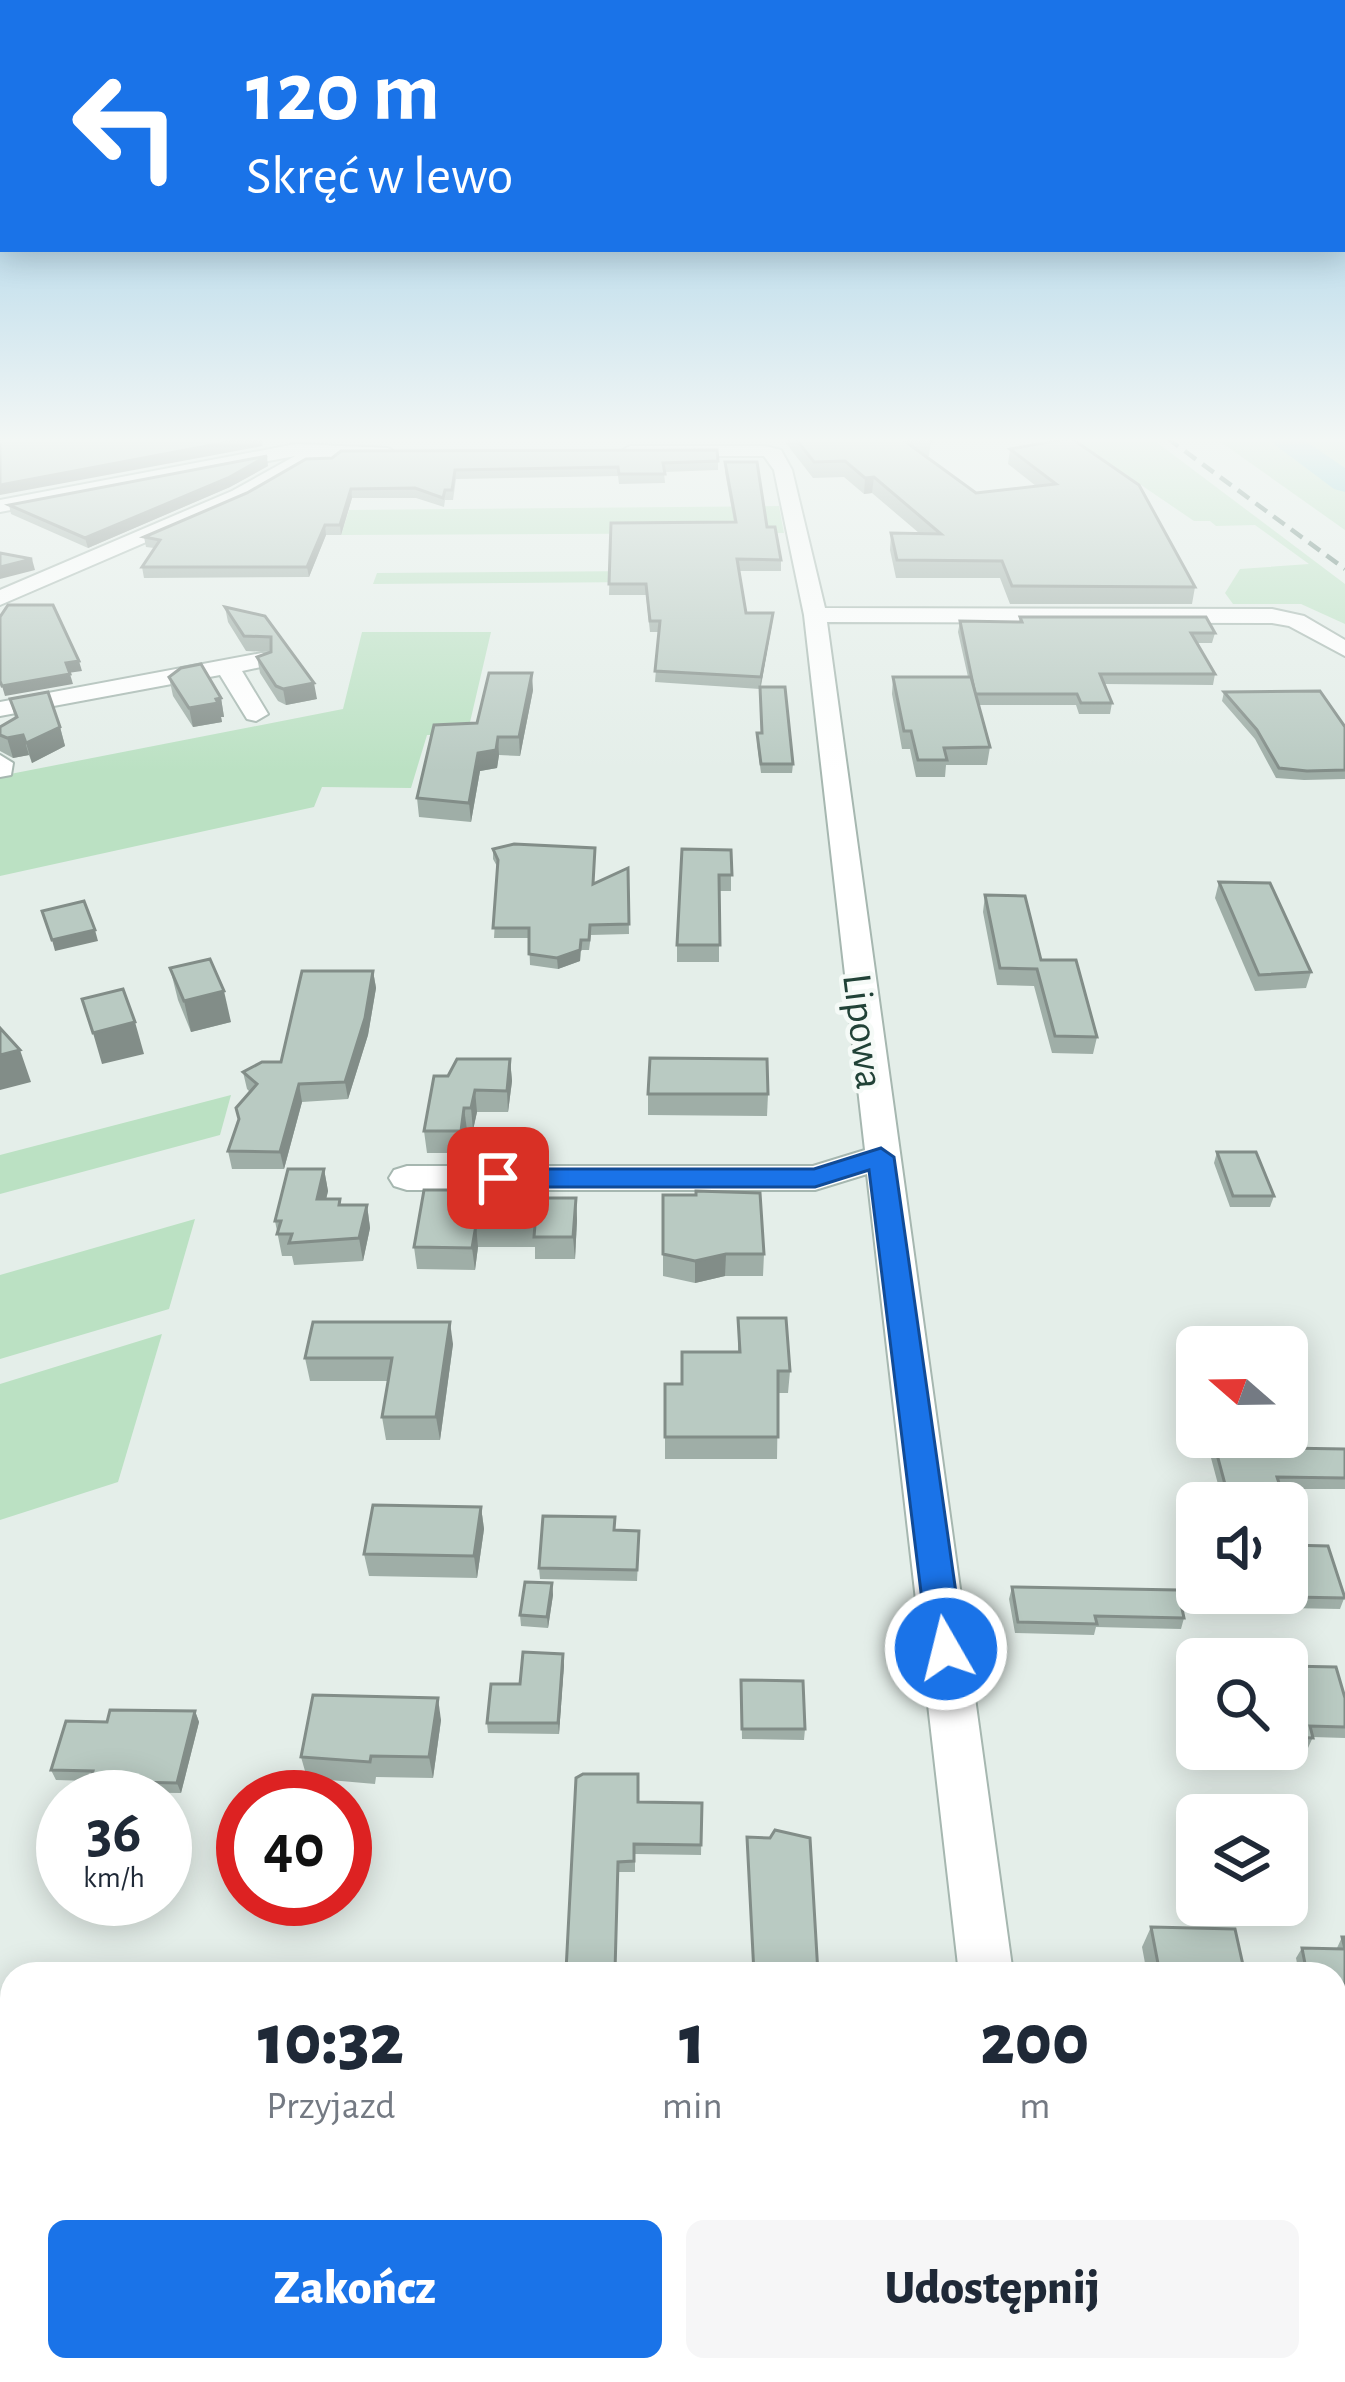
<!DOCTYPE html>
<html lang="pl">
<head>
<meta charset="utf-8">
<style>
  body { margin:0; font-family:"Alegreya Sans",sans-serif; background:#f6f6f7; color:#1f2937; height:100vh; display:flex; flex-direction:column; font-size:45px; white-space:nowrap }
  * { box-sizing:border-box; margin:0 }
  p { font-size:39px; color:#747a83 }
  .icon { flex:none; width:66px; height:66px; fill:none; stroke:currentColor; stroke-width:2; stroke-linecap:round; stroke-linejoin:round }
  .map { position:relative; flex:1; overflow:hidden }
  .details { position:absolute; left:0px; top:1962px; width:1347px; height:420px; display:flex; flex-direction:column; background:#fff; border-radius:36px 36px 0 0; box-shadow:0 6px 30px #0003 }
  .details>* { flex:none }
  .banner { position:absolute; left:0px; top:0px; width:1347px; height:252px; box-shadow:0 6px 30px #0003; background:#1a73e8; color:#fff; overflow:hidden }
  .needle { width:78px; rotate:290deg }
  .tools { position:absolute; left:1176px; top:1326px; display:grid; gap:24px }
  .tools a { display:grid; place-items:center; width:132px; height:132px; border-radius:18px; background:#fff; box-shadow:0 6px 30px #0003; font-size:60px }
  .speed { position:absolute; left:36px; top:1770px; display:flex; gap:24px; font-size:60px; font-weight:700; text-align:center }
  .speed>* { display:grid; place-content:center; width:156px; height:156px; border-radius:50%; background:#fff; box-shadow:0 6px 30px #0003; line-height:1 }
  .speed small { font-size:30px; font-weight:400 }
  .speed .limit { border:18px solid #d22; background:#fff; color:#111 }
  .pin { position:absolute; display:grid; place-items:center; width:102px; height:102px; color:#fff; margin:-51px; border-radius:24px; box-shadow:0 6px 18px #0006 }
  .me { position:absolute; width:132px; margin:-66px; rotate:352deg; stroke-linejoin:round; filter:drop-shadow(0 0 9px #0008) }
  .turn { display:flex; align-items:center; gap:42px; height:252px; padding:0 48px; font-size:54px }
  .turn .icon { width:156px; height:156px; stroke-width:2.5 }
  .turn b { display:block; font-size:84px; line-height:102px }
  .eta { display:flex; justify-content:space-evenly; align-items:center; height:204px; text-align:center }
  .eta b { font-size:72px; font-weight:800; line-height:84px }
  .button { display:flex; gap:24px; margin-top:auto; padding:24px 48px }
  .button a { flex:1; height:138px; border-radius:18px; background:#1a73e8; color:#fff; font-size:48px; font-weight:800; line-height:138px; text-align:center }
  .button a+a { background:#f6f6f7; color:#1f2937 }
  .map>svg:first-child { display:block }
  .green { fill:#bbe1c3 }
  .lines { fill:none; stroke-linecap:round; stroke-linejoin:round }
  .river { fill:#88d0d7; fill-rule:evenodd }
  .minor-casing { stroke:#a6b7b0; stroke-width:4 }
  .minor { fill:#fff; fill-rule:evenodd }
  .rail { stroke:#5c7d72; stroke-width:4.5; stroke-dasharray:14 8; stroke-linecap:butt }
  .wall { fill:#9faea7 }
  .shaded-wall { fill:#828d88 }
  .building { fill:#b9cac2; stroke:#828d88; stroke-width:3 }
  .route { fill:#1a73e8; stroke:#114b97; stroke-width:3 }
  .labels { text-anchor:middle; stroke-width:9; stroke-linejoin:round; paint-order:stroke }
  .street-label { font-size:42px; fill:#214237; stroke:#f5faf7 }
</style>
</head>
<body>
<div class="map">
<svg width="1345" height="2382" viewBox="0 0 1345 2382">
  <rect width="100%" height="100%" fill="#e4eee9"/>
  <g class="green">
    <path d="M1072 438H1151L1345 584V624L1301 604H1233L1225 593 1240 569 1309 564 1255 525 1216 526 1210 521H1194Z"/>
    <path d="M1215 438H1345V530Z"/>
    <path d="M779 506 784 533 341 535 349 510Z"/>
    <path d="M641 571V582L373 584 377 573Z"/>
    <path d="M362 632H491L467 735H427L411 788 322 787 314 807 0 876V776L343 709Z"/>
    <path d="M231 1095 220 1135 0 1194V1155Z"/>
    <path d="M195 1219 169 1309 0 1359V1275Z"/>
    <path d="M162 1334 118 1482 0 1520V1384Z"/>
  </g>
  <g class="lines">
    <path class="river" d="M1266 438H1301L1345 468V492L1334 489Z"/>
    <defs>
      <g id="minor">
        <path d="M296 444 388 448 397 453 388 458 319 457 246 499 0 605V590L232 491 295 456 0 512V500Z"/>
        <path d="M765 446 781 450 792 470 825 608 1272 609 1304 616 1345 640V656L1289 626 1272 623 827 622 1013 1974H959L867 1174 815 1190H407L394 1186 389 1178 394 1170 407 1166H813L865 1150 804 615 774 470 764 456H630L621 451 630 446Z"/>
        <path d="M262 653 270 655V665L242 671 268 714 256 721 247 719 220 675 0 716V702Z"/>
        <path d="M0 755 13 763 11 775 0 777Z"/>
        <path d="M1003 2370H1067L1069 2382H1005Z"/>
      </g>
    </defs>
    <use href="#minor" class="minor-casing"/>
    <use href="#minor" class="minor"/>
    <path class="rail" d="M1167 438 1345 569"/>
  </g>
  <g class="wall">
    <path d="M348 438H714V440Z"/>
    <path d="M782 438H929L931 441 929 456H925L976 493 1036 486 1008 464 1010 449 1195 587 1192 604H1010L1000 578H896L890 550 891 533H919L872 493 864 494 844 477 813 478Z"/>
    <path d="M306 459 718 461V470L664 472 665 483 619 484 618 476 456 479 453 500H445L444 507 416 498H352L341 535H326L309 577 144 578 142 567 154 548 146 547 144 537 247 493Z"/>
    <path d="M725 462 767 527 781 560V571H739L746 613H773L761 687 793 764 792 773H761L757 743V733H761L760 689 655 682 659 632H650L646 595H609L611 523 734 522 725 472Z"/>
    <path d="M268 466 230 487 88 548 11 514 9 505Z"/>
    <path d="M225 607 265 616 317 699 286 705 278 701 260 673 257 657 271 652 246 651 228 622Z"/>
    <path d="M1020 617 1215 633 1212 643H1197L1215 674 1213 685 1104 684 1112 703 1110 714H1079L1076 705H978L990 747 987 765H946L945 777H916L910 749H902L892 694 893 677H968L958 632 960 621 1019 622Z"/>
    <path d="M169 677 221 698 224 717H221L222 722 193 727 173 696Z"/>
    <path d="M533 690 520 756 499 755 497 768 480 771 471 822 419 817 417 798 477 723Z"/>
    <path d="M1224 692 1345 727V779L1304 780 1276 778 1255 739 1222 701Z"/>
    <path d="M10 699 60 727 65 746 32 763 29 755 13 758 0 751V727L15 718Z"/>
    <path d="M493 849 594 884 628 868 629 934 591 935 589 950H581L580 961 558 969 530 965 529 938H494L498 868 493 859Z"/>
    <path d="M731 850V891H719V962H677V945Z"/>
    <path d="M1219 882 1311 972 1306 988 1255 991 1215 898Z"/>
    <path d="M985 895 1097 1037 1093 1054 1052 1053 1034 986 997 985 983 912Z"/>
    <path d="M170 968 231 1022 191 1032 178 1000Z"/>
    <path d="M373 971 376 988 368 1035 348 1099 302 1102 284 1169H232L228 1151 250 1092 247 1089 243 1072 281 1062Z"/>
    <path d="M510 1059 512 1081 508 1112H477L473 1130H467L464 1153H427L424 1131 448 1076Z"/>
    <path d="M648 1094H768L767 1116 648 1115Z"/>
    <path d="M1217 1152 1274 1196 1270 1207H1230L1214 1163Z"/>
    <path d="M324 1169 328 1191 326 1199 341 1205H367L370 1228 363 1261 294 1265 292 1256H282L275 1221Z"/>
    <path d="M456 1198H576L577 1220 575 1259H535V1247H478L475 1270 417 1269 414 1247Z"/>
    <path d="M663 1254H764L763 1276H725L695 1283 663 1276Z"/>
    <path d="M738 1318 790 1371 788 1393H778L777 1459H665V1384H682L738 1352Z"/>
    <path d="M453 1344 440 1440H386L382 1417 389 1381H310L305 1358Z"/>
    <path d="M1215 1447 1345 1449V1489H1281L1282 1492 1278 1503H1223L1211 1458Z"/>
    <path d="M481 1507 484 1529 477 1578 369 1576 364 1554Z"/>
    <path d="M615 1530 639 1542 637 1581 540 1579 539 1568Z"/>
    <path d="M1287 1545 1345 1596 1340 1609 1288 1608 1283 1593H1287Z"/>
    <path d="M552 1583 553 1595 548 1628 521 1626 520 1615Z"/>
    <path d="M1012 1587 1184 1618 1181 1629 1096 1627 1094 1635 1015 1633 1009 1599Z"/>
    <path d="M564 1665 559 1734 488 1733 487 1723Z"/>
    <path d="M1287 1666 1345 1698V1738L1313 1737 1308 1748H1287Z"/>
    <path d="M741 1691 805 1729 804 1740 742 1739Z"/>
    <path d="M195 1711 199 1722 181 1793 94 1792 90 1781 56 1780 51 1770Z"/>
    <path d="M441 1720 433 1778 376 1777 375 1784 307 1778 301 1757Z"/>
    <path d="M576 1778 638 1802 702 1803 701 1855 635 1854V1872H618L615 1974H566Z"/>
    <path d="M1151 1927 1245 1974H1147L1142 1947Z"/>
    <path d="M1342 1937H1345V2095H1335V1974H1299L1296 1958 1302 1948H1337Z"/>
    <path d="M12 2370H148L146 2382H0Z"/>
    <path d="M1221 2370H1335L1344 2382H1223Z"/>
  </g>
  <g class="shaded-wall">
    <path d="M249 438H261L263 446 0 495V485Z"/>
    <path d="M267 456 268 466 230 487 88 548 85 538Z"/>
    <path d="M874 477 872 493 864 494 865 478Z"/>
    <path d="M351 489 352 498 341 535 340 525Z"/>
    <path d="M325 525 326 535 309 577 307 567Z"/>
    <path d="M32 559 35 570 0 579V567Z"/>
    <path d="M773 613 772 624 760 689 761 677Z"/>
    <path d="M79 661 82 671 68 673 66 663Z"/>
    <path d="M532 673 533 690 520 756 519 737Z"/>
    <path d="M70 674 73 684 5 696 2 686Z"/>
    <path d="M314 683 317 699 286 705 283 689Z"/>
    <path d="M221 698 224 717H221L222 722 193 727 189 708Z"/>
    <path d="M60 727 65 746 32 763 26 743Z"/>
    <path d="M23 735 29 755 13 758 7 738Z"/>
    <path d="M498 737 499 755 497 768 480 771 471 822 469 803 478 753Z"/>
    <path d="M95 930 98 941 55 951 52 940Z"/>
    <path d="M581 940 580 961 558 969 557 958Z"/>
    <path d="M373 971 376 988 368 1035 348 1099 345 1082Z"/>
    <path d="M224 991 231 1022 191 1032 184 1001Z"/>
    <path d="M135 1022 144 1054 102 1064 93 1033Z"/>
    <path d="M20 1050 31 1082 0 1090V1055Z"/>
    <path d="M510 1059 512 1081 508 1112 507 1091Z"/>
    <path d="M299 1084 302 1102 284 1169 280 1152Z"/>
    <path d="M475 1090 477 1112 473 1130 471 1108Z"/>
    <path d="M464 1108 467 1130 464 1153 461 1131Z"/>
    <path d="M324 1169 328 1191 321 1221 317 1199Z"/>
    <path d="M576 1198 577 1220 575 1259 573 1237Z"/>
    <path d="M367 1205 370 1228 363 1261 359 1238Z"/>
    <path d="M476 1225 478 1247 475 1270 472 1248Z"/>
    <path d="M726 1254 725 1276 695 1283V1261Z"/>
    <path d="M450 1322 453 1344 440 1440 436 1417Z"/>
    <path d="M481 1507 484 1529 477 1578 474 1556Z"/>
    <path d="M552 1583 553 1595 548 1628 547 1617Z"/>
    <path d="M563 1654 564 1665 559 1734 558 1723Z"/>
    <path d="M438 1698 441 1720 433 1778 429 1757Z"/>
    <path d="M195 1711 199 1722 181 1793 177 1783Z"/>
    <path d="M141 2370H148L146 2382H143L140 2378Z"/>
    <path d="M338 2370H346L345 2382H336Z"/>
    <path d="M781 2370H790L781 2382H772Z"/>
  </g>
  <g class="building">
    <path d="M0 438H249L0 485Z"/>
    <path d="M795 438H929L931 441 906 442 976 493 1056 484 1010 449 1071 438 1139 485 1195 587 1012 586 1002 561 897 560 891 533 941 534 874 477 865 478 845 461 814 462Z"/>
    <path d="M717 450 718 461 663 463 665 474H619L618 467 455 470 452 490H445L443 498 415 488 351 489 340 525H325L307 567H142L160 540 144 537 247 493 306 459 332 458 341 451Z"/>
    <path d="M267 456 228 478 85 538 9 505Z"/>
    <path d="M725 462H757L767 527H775L781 560 737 559 746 613H773L761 677 655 671 660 621H650L646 584H609L611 523 736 522Z"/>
    <path d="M0 553 32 559 0 567Z"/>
    <path d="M8 605H53L79 661 66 663 70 674 2 686 0 681V617Z"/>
    <path d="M225 607 265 616 314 683 283 689 276 686 257 657 271 652V637L244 636Z"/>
    <path d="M1020 617H1206L1215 633H1191L1215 674H1100L1112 703H1081L1077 694H975L960 621 1022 622Z"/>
    <path d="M201 664 221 698 216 699 218 703 189 708 169 677 181 668Z"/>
    <path d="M489 673H532L519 737H498L496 750 478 753 469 803 417 798 434 725 477 723Z"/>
    <path d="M893 677H971L990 747 944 748 947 760H918L911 731H904Z"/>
    <path d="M760 687H785L793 764H761L757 733H762Z"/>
    <path d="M1320 691 1345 727V770L1307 771 1279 768 1257 730 1224 692Z"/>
    <path d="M48 692 60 727 26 743 23 735 7 738 0 735V727L17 717 10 699Z"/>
    <path d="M514 844 595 848 593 884 628 868 629 924 590 925 589 940H581L580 950 557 958 529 954V928H493L498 860 493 849Z"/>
    <path d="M682 849 731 850 732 875H719L720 945H677Z"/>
    <path d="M1219 882 1270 883 1311 972 1259 975Z"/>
    <path d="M985 895 1025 896 1041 960H1076L1097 1037 1055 1036 1037 969 1000 968Z"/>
    <path d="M84 901 95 930 52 940 42 911Z"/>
    <path d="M210 959 224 991 184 1001 170 968Z"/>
    <path d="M302 971H373L365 1018 345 1082 299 1084 280 1152 228 1151 239 1119 236 1108 257 1084 243 1072 262 1062H281Z"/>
    <path d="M123 989 135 1022 93 1033 82 999Z"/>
    <path d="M0 1028 20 1050 0 1055Z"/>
    <path d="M650 1058 767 1059 768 1094H648Z"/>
    <path d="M457 1059H510L507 1091 475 1090 471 1108H464L461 1131H424L434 1076H448Z"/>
    <path d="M1217 1152H1256L1274 1196H1233Z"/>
    <path d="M288 1169H324L317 1199H340L339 1205H367L359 1238 289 1243 292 1234H277L281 1221H275Z"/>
    <path d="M424 1190H456L455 1198H576L573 1237H534L535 1225H476L472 1248 414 1247Z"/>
    <path d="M696 1191 760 1193 764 1254H726L695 1261 663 1254V1195H696Z"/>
    <path d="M738 1318H786L790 1371H778V1437H665V1384H682V1352H740Z"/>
    <path d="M313 1322H450L436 1417H382L392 1358H305Z"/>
    <path d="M1215 1447 1345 1449V1478L1277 1477 1282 1492 1264 1491 1268 1503H1230Z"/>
    <path d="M373 1505 481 1507 474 1556 364 1554Z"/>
    <path d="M543 1516 615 1517 614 1530 639 1531 637 1570 539 1568Z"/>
    <path d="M1287 1545 1328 1546 1345 1598 1293 1597 1287 1581Z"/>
    <path d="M525 1582 552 1583 547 1617 520 1615Z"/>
    <path d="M1012 1587 1178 1590 1184 1618 1095 1616 1097 1624 1018 1622Z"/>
    <path d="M523 1652 563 1654 558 1723H487L491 1684H520Z"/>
    <path d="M1287 1666 1336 1667 1345 1698V1727L1310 1726 1313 1738 1287 1737Z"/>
    <path d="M741 1680 803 1681 805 1729H742Z"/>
    <path d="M313 1695 438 1698 429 1757 371 1756 370 1762 301 1757Z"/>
    <path d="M110 1710 195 1711 177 1783 90 1781 93 1771 51 1770 66 1721 107 1722Z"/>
    <path d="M583 1774H638V1802L702 1803 701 1845 634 1844V1861L618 1862 615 1971H566L576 1778Z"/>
    <path d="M775 1830 810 1838 818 1974H754L747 1837 770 1838Z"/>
    <path d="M1151 1927 1235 1929 1245 1974H1160Z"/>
    <path d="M1342 1937H1345V2086H1339L1335 2071V1974H1307L1302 1948 1345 1949Z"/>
    <path d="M0 2317H12V2370H141L140 2378 119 2380V2382H0Z"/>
    <path d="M1340 2367 1344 2382H1245L1242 2370H1335V2368Z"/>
    <path d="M266 2370H338L336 2382H264Z"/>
    <path d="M621 2370H781L772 2382H621Z"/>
  </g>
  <linearGradient id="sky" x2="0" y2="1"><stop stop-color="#81bfe1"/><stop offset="0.57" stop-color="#f3f7f5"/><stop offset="1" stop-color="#f3f7f5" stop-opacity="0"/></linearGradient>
  <rect width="1345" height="772" fill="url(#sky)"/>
  <path class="route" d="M881 1148 894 1157 964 1649 958 1660 946 1665 933 1660 928 1649 869 1170 815 1187H498L484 1178 498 1169H814Z"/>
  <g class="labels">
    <g class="street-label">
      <text transform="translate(865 1031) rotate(83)" y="15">Lipowa</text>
    </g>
  </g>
</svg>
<div class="tools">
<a><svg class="needle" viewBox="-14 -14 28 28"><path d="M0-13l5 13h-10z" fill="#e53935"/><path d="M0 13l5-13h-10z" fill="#747a83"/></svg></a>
<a><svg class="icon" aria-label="sound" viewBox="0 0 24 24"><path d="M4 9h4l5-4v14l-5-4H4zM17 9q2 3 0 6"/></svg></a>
<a><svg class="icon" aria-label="search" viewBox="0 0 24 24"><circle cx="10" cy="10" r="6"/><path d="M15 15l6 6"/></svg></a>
<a><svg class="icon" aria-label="layers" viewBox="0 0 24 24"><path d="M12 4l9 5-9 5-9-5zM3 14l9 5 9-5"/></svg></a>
</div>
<div class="speed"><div>36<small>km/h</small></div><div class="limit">40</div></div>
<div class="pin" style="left:498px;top:1178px;background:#d93025"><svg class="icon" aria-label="arrive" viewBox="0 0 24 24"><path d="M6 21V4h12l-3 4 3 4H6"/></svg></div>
<svg class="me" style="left:946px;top:1649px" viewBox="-20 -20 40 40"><circle r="17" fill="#1a73e8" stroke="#fff" stroke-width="3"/><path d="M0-11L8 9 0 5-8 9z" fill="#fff"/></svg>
<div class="banner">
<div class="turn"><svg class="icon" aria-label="left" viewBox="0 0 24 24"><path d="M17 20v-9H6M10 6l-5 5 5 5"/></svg><div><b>120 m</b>Skręć w lewo</div></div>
</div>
<section class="details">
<div class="eta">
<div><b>10:32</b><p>Przyjazd</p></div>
<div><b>1</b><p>min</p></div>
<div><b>200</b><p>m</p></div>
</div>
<div class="button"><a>Zakończ</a><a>Udostępnij</a></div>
</section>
</div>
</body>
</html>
